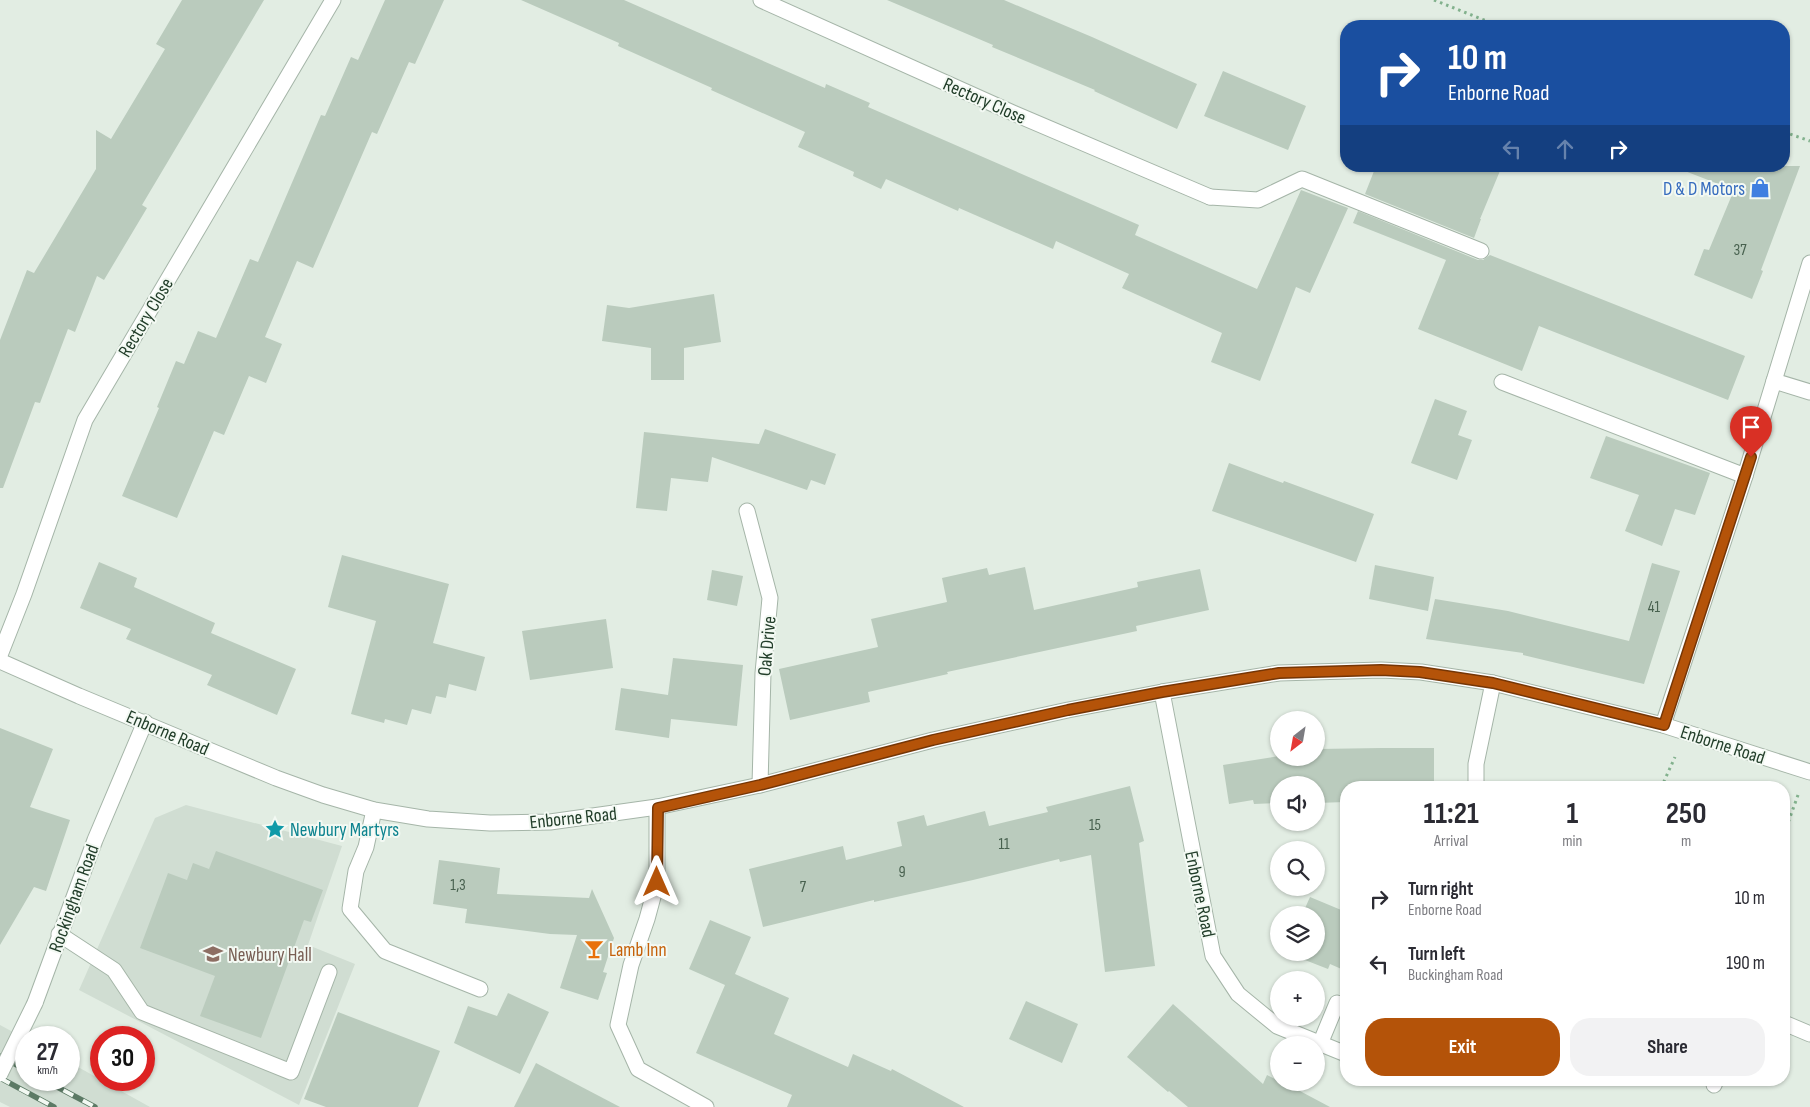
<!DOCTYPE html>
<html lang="en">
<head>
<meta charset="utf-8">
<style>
  body { margin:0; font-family:"Sofia Sans Condensed",sans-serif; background:#f2f2f3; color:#2b2b33; height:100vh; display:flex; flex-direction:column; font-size:19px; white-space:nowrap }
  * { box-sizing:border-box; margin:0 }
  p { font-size:16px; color:#7c7c81 }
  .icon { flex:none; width:28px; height:28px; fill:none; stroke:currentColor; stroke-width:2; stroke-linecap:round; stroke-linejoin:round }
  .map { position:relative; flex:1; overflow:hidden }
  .side { position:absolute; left:1340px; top:781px; width:450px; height:305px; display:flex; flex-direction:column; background:#fff; border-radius:20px; box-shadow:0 1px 4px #0004 }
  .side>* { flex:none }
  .top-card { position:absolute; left:1340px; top:20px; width:450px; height:152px; border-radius:20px; box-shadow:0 1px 4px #0004; background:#1a4fa0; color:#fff; overflow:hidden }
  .needle { width:32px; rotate:211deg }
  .tools { position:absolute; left:1270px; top:711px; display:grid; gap:10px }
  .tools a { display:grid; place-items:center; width:55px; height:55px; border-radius:50%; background:#fff; box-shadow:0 1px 4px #0004; font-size:25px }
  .speed { position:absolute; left:15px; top:1026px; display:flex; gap:10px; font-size:25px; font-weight:700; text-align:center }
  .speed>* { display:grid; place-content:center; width:65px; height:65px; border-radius:50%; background:#fff; box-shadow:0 1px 4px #0004; line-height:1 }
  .speed small { font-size:12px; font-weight:400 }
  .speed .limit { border:8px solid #d22; background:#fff; color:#111 }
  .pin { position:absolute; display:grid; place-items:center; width:42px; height:42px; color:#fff; margin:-51px -21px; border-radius:50% 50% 50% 0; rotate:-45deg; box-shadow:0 0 5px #0007 }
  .pin .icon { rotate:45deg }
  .me { position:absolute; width:55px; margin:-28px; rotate:0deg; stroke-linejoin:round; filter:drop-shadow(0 0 4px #0008) }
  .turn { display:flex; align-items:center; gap:18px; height:105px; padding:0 25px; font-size:22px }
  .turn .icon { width:65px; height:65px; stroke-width:2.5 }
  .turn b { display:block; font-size:35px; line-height:42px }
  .lanes { display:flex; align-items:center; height:48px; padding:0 25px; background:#0003; justify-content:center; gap:25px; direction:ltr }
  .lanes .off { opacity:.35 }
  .eta { display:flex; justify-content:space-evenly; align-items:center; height:85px; text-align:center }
  .eta b { font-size:30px; font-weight:700; line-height:35px }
  .primary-button { display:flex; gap:10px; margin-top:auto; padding:10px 25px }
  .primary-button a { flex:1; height:58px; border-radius:20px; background:#b45309; color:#fff; font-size:20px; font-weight:700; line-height:58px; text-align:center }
  .primary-button a+a { background:#f2f2f3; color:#2b2b33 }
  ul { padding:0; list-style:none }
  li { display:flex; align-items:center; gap:15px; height:65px; padding:0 25px }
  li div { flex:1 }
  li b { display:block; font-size:19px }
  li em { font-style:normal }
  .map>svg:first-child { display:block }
  .built { fill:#d0ddd2 }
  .building { fill:#bacbbd }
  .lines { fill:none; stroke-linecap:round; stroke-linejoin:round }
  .lane-casing { stroke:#a5b5a8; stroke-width:17 }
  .street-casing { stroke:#a5b5a8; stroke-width:17 }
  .path { stroke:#82b18d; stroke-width:3; stroke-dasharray:2.5 4; stroke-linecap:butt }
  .lane { stroke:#fff; stroke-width:15 }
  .street { stroke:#fff; stroke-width:15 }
  .rail-casing { stroke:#5c7a65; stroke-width:5.5 }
  .rail { stroke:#f3f9f3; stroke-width:4; stroke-dasharray:11; stroke-linecap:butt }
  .street-bridge-casing { stroke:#a5b5a8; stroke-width:17; stroke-linecap:butt }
  .street-bridge { stroke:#fff; stroke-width:15 }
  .route-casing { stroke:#753606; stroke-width:12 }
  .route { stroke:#b45309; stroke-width:9 }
  .labels { text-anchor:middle; stroke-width:4; stroke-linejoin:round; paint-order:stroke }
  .number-label { font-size:16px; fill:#48614f }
  .street-label { font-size:19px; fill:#223e2a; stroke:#f3f9f3 }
  .shop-label { font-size:19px; fill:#366cbe; stroke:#f3f9f3; text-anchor:end }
  .culture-label { font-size:19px; fill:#0d838f; stroke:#f3f9f3; text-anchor:start }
  .food-label { font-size:19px; fill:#c56008; stroke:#f3f9f3; text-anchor:start }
  .education-label { font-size:19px; fill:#785e54; stroke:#f3f9f3; text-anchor:start }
</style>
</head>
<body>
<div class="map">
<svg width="1810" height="1107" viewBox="0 0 1810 1107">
  <rect width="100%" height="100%" fill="#e2ede3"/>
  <g class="built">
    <path d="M186 805 342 846 308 945 355 964 299 1105 79 990 155 818Z"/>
    <path d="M0 1025 26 1039V1080H69V1062L150 1107H10L0 1102Z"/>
  </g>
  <g class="building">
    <path d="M182 0H264L142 205 147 208 104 280 97 276 75 332 68 329 40 403 35 402 3 488H0V340L27 270 34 273 96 169V130L111 139 165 49 156 44Z"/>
    <path d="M385 0H444L415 64 409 62 377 134 372 132 313 268 297 261 265 337 282 344 266 383 249 376 224 435 214 431 177 518 122 496 159 408 157 407 176 361 184 364 198 331 216 338 250 259 258 262 321 115 325 116 351 57 358 60Z"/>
    <path d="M521 0H624L825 88 826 84 870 103 868 107 1139 225 1135 235 1257 289 1301 190 1348 208 1310 293 1296 287 1260 381 1211 362 1222 333 1122 288 1129 274 1056 241 1053 249 959 208 958 211 886 179 881 189 853 176 854 172 798 147 805 132 711 90 712 88 618 46 619 43Z"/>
    <path d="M887 0H1004L1092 37 1197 84 1177 129 1094 91 1095 90 992 47 993 45Z"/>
    <path d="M1223 71 1306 106 1288 150 1204 116Z"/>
    <path d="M1376 166H1502L1480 219H1481L1474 238 1365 194Z"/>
    <path d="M1677 166H1800L1761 270 1763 271 1752 299 1694 275 1704 249 1709 250 1734 190 1677 168Z"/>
    <path d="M1358 211 1478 260H1483L1490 255 1745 356 1728 400 1539 326 1522 371 1418 329 1446 260 1353 223Z"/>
    <path d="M714 294 721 342 684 348V380H651V348L602 341 607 305 629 308Z"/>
    <path d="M1435 399 1467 411 1458 435 1472 440 1457 480 1411 463Z"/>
    <path d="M765 429 836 454 825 485 811 480 807 490 712 457 708 482 671 478 667 511 636 508 644 432 759 444Z"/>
    <path d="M1606 436 1710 473 1695 515 1675 509 1662 546 1625 531 1639 495 1590 478Z"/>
    <path d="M1229 463 1283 483 1284 481 1374 514 1356 562 1212 511Z"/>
    <path d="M342 555 449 584 433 643 485 657 476 691 449 684 446 698 436 696 431 714 412 709 407 725 385 719 384 723 351 714 376 621 328 607Z"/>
    <path d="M99 562 137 578 134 587 215 623 211 633 296 669 277 715 207 685 212 675 126 639 131 629 80 608Z"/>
    <path d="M1652 563 1680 571 1644 684 1523 655V653L1426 639 1435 599 1508 611 1629 641Z"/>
    <path d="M1375 565 1434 577 1428 611 1369 599Z"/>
    <path d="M1025 567 1034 610 1138 587 1137 582 1200 569 1209 610 1136 626 1137 631 947 672 948 674 868 692 870 702 790 720 779 669 878 647 871 619 947 602 942 578 987 568 989 575Z"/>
    <path d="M712 570 743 576 737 606 707 600Z"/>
    <path d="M606 619 613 668 530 680 522 631Z"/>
    <path d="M673 658 743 665 737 726 671 719 669 738 615 730 621 688 668 695Z"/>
    <path d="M0 728 53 749 30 807 70 820 46 891 34 887 0 945Z"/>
    <path d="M1381 748H1434V788H1346V802L1316 803V785H1279V803L1254 804 1253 800 1229 804 1223 765 1279 756V758H1316V750L1318 749Z"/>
    <path d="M1130 786 1144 841 1139 843 1155 966 1105 972 1091 855 1060 862 1059 859 973 880 874 902V900L763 927 749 869 843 846 846 860 902 846 897 822 924 815 927 826 985 811 989 826 1048 812 1046 807Z"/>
    <path d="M216 851 323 890 311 922 304 920 261 1038 200 1016 215 976 140 948 168 873 187 880 193 863 209 869Z"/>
    <path d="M439 860 500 868 497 894 589 898 592 889 614 938 603 972 607 973 598 1000 560 988 577 935 550 934 465 923 467 909 433 904Z"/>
    <path d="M1310 897 1346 912V971L1330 964 1328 969 1287 953 1316 952V915H1302Z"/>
    <path d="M710 920 751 937 735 974 789 998 774 1034 848 1067 853 1054 891 1071 892 1069 964 1107H787L792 1095 696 1053 725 985 689 969Z"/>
    <path d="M508 993 549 1012 520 1074 454 1043 468 1006 497 1016Z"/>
    <path d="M1026 1001 1078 1024 1062 1063 1009 1039Z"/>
    <path d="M1173 1004 1263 1084 1267 1075 1279 1081V1082H1283L1330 1107H1188L1169 1091 1168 1092 1127 1057Z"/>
    <path d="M338 1012 440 1051 418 1107H326L304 1099Z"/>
    <path d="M536 1063 620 1107H514Z"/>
  </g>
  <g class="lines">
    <defs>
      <g id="lane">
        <path d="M1210 197 1258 200 1302 179 1481 251"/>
        <path d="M1774 381 1810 392"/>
        <path d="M1502 382 1745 476"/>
        <path d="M1476 788V764L1493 683"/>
        <path d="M374 810 366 847 356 871 350 909 385 951 480 989"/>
        <path d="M59 934 114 970 142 1012 291 1072 329 972"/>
        <path d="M1714 1085 1716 1080"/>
      </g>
      <g id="street">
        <path d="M761 0 1013 113 1210 197"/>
        <path d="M747 511 770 598 763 673 760 785"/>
        <path d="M0 655 24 594 85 420 333 0"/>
        <path d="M0 661 79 696 276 778 323 795 374 810 428 819 490 823 550 822 657 807 760 785 933 740 1068 710 1162 692 1279 673 1381 670 1421 672 1493 683 1663 725 1810 772"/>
        <path d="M1162 692 1213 956 1238 994 1277 1026 1346 1054"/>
        <path d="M1663 725 1745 476 1810 263"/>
        <path d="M657 807V882L647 919 631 965 618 1025 638 1069 706 1107"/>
        <path d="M35 1003 95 840 145 722"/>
        <path d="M1784 1023 1810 1034"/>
        <path d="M1320 1044 1337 1003"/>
      </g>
    </defs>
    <use href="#lane" class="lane-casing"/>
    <use href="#street" class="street-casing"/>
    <g class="path">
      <path d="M1434 0 1499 26"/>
      <path d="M1784 132 1810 141"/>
      <path d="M1661 788 1675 757"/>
      <path d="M1784 834 1798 795"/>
    </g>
    <use href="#lane" class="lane"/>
    <use href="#street" class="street"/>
    <defs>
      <g id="rail">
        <path d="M0 1056 26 1070"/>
        <path d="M0 1078 54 1107"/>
        <path d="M44 1080 95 1107"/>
      </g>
    </defs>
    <use href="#rail" class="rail-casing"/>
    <use href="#rail" class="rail"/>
    <defs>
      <path id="street-bridge" d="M0 1074 35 1003"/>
    </defs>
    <use href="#street-bridge" class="street-bridge-casing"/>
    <use href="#street-bridge" class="street-bridge"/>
  </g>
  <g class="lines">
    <defs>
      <path id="route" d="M657 882 658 808 760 785 933 740 1068 710 1162 692 1279 673 1381 670 1420 672 1493 683 1664 725 1751 457"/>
    </defs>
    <use href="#route" class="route-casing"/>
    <use href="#route" class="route"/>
  </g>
  <defs>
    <symbol id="shop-bare" viewBox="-9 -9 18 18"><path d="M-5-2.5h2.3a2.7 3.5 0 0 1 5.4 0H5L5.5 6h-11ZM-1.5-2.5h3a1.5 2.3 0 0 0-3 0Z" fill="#3f7fe0" stroke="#f3f9f3" stroke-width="2.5" paint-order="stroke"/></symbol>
    <symbol id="sight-bare" viewBox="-9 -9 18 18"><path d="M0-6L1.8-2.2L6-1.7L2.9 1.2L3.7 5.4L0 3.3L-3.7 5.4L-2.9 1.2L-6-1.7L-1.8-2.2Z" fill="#0f9aa8" stroke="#f3f9f3" stroke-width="2.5" paint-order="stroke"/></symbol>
    <symbol id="bar-bare" viewBox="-9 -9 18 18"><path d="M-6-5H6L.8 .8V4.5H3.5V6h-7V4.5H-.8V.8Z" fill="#e8710a" stroke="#f3f9f3" stroke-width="2.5" paint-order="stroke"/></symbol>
    <symbol id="school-bare" viewBox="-9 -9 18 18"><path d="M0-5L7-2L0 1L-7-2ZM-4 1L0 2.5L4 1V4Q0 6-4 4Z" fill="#8d6e63" stroke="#f3f9f3" stroke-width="2.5" paint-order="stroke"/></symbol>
  </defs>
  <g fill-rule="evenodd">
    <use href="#shop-bare" x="1746" y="174" width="28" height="28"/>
    <use href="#sight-bare" x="261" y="815" width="28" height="28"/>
    <use href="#bar-bare" x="580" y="935" width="28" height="28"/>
    <use href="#school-bare" x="199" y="940" width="28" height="28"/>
  </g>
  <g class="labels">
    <g class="number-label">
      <text x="1740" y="255">37</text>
      <text x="1654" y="612">41</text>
      <text x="1095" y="830">15</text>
      <text x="1004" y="849">11</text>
      <text x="902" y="877">9</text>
      <text x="458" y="890">1,3</text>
      <text x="803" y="892">7</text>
    </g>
    <g class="street-label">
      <text transform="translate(985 100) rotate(24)" y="7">Rectory Close</text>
      <text transform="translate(145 317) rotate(-59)" y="7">Rectory Close</text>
      <text transform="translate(766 646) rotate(-85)" y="7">Oak Drive</text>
      <text transform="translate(168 732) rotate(23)" y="7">Enborne Road</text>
      <text transform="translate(1723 744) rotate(18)" y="7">Enborne Road</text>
      <text transform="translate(573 817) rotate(-6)" y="7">Enborne Road</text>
      <text transform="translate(1201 894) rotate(78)" y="7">Enborne Road</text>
      <text transform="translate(73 898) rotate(-70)" y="7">Rockingham Road</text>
    </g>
    <g class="shop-label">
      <text x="1745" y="195">D &amp; D Motors</text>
    </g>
    <g class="culture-label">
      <text x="290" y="836">Newbury Martyrs</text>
    </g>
    <g class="food-label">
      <text x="609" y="956">Lamb Inn</text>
    </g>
    <g class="education-label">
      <text x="228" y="961">Newbury Hall</text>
    </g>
  </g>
</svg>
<div class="tools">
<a><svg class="needle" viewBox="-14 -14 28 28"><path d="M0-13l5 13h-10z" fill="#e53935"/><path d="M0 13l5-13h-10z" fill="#7c7c81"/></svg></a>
<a><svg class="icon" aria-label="sound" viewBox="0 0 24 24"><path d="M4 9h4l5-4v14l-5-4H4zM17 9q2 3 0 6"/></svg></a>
<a><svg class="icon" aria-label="search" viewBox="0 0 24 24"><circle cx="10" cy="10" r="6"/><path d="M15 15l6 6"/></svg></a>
<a><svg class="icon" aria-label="layers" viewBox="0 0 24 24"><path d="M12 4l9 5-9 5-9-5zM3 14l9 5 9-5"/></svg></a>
<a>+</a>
<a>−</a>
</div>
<div class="speed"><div>27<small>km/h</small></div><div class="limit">30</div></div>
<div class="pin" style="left:1751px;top:457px;background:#d93025"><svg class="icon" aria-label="arrive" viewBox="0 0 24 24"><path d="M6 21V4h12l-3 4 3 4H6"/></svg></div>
<svg class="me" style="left:657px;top:882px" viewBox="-20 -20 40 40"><path d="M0-17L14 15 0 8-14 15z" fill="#b45309" stroke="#fff" stroke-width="4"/></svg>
<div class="top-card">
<div class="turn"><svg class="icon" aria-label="right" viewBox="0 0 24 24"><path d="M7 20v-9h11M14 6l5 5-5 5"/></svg><div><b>10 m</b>Enborne Road</div></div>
<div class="lanes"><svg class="icon off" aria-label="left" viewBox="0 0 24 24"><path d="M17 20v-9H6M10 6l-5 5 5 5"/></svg><svg class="icon off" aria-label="ahead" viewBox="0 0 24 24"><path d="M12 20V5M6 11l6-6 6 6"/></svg><svg class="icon" aria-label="right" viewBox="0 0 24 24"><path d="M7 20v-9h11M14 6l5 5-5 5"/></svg></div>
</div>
<section class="side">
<div class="eta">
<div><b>11:21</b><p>Arrival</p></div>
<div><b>1</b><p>min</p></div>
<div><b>250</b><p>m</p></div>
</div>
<ul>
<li><svg class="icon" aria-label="right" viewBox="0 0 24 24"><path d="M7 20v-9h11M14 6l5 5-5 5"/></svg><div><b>Turn right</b><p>Enborne Road</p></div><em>10 m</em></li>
<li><svg class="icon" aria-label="left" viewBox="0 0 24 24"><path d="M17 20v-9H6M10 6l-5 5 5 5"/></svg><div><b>Turn left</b><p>Buckingham Road</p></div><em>190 m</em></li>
</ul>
<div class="primary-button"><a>Exit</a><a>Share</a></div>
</section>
</div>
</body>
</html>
